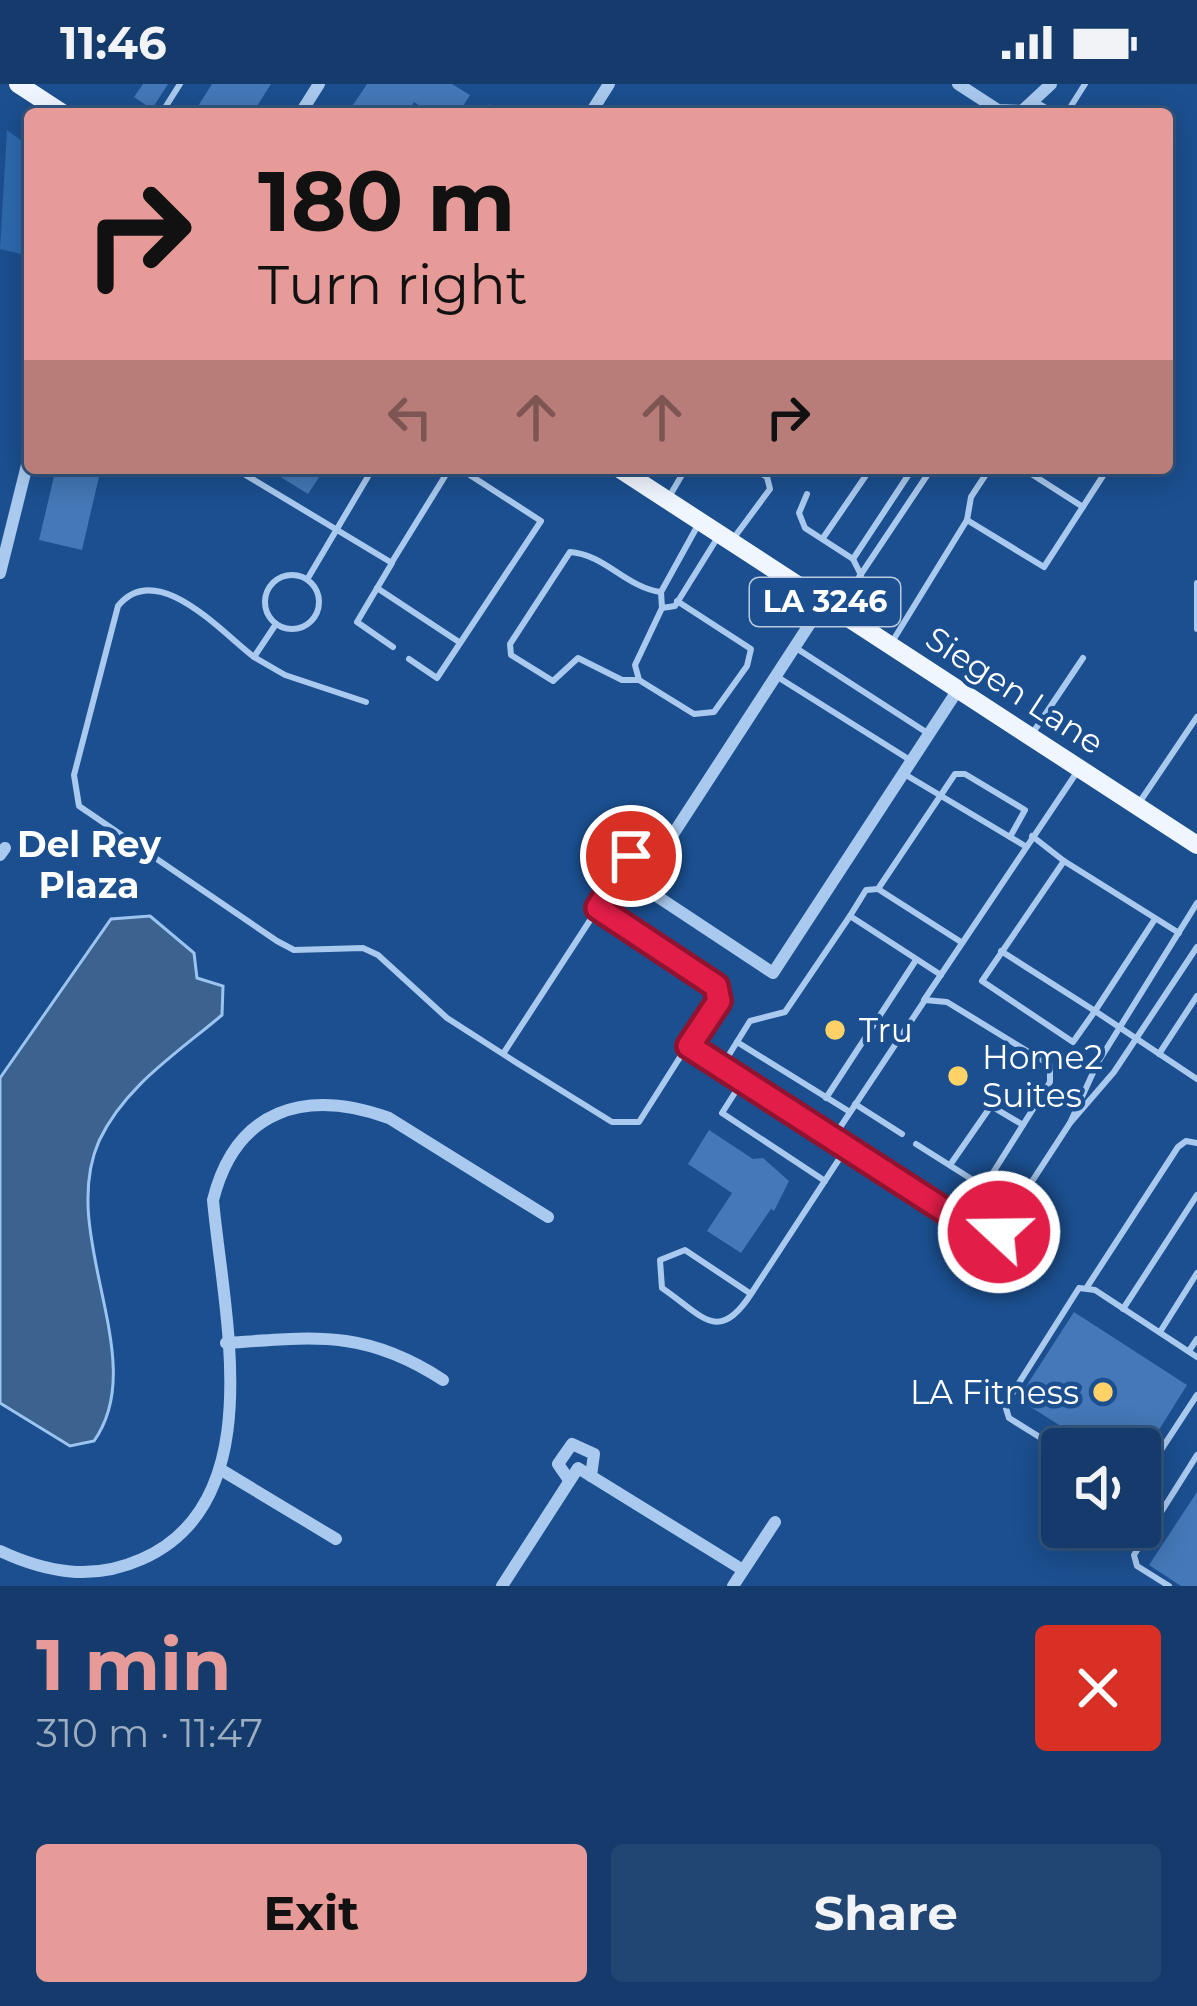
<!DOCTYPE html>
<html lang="en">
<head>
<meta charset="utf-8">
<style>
  body { margin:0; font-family:Montserrat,sans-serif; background:#214673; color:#f1f3f6; height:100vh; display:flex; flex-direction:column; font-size:45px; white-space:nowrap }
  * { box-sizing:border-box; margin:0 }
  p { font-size:39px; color:#9dadc1 }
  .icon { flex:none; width:66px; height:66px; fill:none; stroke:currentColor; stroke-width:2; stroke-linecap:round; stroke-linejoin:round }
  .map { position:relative; height:1502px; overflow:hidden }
  .side { display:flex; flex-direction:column; background:#143b6b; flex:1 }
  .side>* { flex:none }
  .guide { position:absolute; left:24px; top:24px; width:1149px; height:366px; border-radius:12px; box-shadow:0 6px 30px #0003,0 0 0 3px #33557e; background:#e69b98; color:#111; overflow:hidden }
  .tools { position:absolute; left:1041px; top:1344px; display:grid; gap:24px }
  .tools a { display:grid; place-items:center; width:120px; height:120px; border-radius:12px; background:#143b6b; box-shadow:0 6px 30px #0003,0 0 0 3px #33557e; font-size:60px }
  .pin { position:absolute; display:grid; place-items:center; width:102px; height:102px; color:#fff; margin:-51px; border:6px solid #fff; border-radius:50%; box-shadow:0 3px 12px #0007 }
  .me { position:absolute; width:132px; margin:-66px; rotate:291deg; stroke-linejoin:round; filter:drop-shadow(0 0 9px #0008) }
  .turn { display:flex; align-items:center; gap:42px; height:252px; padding:0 36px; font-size:54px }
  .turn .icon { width:156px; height:156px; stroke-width:2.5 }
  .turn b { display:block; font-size:84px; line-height:102px }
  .lanes { display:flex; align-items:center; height:114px; padding:0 36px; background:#0003; justify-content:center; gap:60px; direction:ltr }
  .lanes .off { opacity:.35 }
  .round { display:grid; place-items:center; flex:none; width:126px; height:126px; border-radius:12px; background:#214673 }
  .head { display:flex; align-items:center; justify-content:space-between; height:204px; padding:0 36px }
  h1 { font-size:72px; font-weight:700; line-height:90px; color:#e69b98 }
  .cta { display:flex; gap:24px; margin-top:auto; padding:24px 36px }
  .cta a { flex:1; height:138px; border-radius:12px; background:#e69b98; color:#111; font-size:48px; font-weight:700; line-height:138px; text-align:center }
  .cta a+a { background:#214673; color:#f1f3f6 }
  .status { display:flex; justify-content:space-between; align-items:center; height:84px; padding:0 60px; background:#143b6b; direction:ltr }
  .status svg { height:33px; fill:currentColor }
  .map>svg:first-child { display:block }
  .green { fill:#2e69ad }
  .water { fill:#3c6290; stroke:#9cc4f0; stroke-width:3 }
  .building { fill:#4478b7 }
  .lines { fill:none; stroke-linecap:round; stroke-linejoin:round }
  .service { stroke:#a9c9ee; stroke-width:6 }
  .minor { stroke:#a9c9ee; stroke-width:12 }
  .primary { stroke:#f0f6ff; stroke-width:18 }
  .route-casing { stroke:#92132f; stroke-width:30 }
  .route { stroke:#e11d48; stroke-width:21 }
  .poi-dot { fill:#ffd166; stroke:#1b4f8f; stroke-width:4.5 }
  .labels { text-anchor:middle; stroke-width:9; stroke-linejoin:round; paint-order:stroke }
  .shield { fill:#1b4f8f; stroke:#bbcadd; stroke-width:3 }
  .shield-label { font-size:30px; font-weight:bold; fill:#fff }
  .street-label { font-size:33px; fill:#fff; stroke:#1b4f8f }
  .poi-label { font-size:33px; fill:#fff; stroke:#1b4f8f; text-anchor:start }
  .neighbourhood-label { font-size:36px; font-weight:bold; fill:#fff; stroke:#1b4f8f }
</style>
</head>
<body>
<div class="status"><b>11:46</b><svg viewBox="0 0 49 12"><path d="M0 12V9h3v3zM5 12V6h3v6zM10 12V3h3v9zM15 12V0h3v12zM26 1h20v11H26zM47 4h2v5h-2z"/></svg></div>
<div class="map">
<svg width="1197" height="1502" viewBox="0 0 1197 1502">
  <rect width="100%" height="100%" fill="#1b4f8f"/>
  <path class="green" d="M7 46 30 63V172L0 165Z"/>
  <path class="water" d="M150 832 194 869 197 894 223 902 222 931C177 969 124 1003 99 1057 57 1152 152 1275 94 1357L70 1362 0 1319V994L111 835Z"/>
  <g class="building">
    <path d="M143 0H168L152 25 134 13Z"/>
    <path d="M212 0H271L252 30H193Z"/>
    <path d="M367 0H452L470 11 458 30H432L414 18 407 30H347Z"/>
    <path d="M56 384H101L82 466 39 456Z"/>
    <path d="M266 384H325L308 410Z"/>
    <path d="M709 1046 753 1075 763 1074 789 1097 774 1127 771 1125 741 1169 707 1147 732 1109 688 1080Z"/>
    <path d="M1074 1228 1187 1301 1147 1365H1097L1018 1315Z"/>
    <path d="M1197 1408V1502H1181L1149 1481Z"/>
  </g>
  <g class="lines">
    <g class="service">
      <path d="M1035 18 1057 30"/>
      <path d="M490 24 499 30"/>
      <path d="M161 30 180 0"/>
      <path d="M1066 30 1085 0"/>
      <path d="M234 384 392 479 357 538 393 563"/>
      <path d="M1022 384 1083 423"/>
      <path d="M807 410 799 429 805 444 853 475 861 491"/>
      <path d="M669 413 686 384"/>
      <path d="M967 436 1044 483 1108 384"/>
      <path d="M698 441 661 508 662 524 675 522 718 453"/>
      <path d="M823 454 871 384"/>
      <path d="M733 455 770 405 767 393 752 384"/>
      <path d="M853 475 913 384"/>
      <path d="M392 478 450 384"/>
      <circle cx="292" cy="518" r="27"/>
      <path d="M308 494 373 384"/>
      <path d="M1197 499V545"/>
      <path d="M377 504 459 558"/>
      <path d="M839 523 932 384"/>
      <path d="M662 524 635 581 639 596 694 630 714 628 747 582 751 565 677 517"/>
      <path d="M276 540 254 573C222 549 157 474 118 522L74 691 79 722 277 857 294 866 363 864 378 871 447 934 517 979 612 1038H639L720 910 706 893 598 824 503 970"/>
      <path d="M892 558 967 436 971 413 990 384"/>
      <path d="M796 564 929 650"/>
      <path d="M254 573 285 591 366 618"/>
      <path d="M409 575 437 594 541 437 459 384"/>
      <path d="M776 592 910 676"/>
      <path d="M639 596H622L578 574 553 597 511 571 510 560 570 468C604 470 627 504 661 508"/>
      <path d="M1032 650 1083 574"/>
      <path d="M906 691 1010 753"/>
      <path d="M1139 719 1197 633"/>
      <path d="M1032 752 1064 777"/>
      <path d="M1197 819 1097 980 1070 1039 1114 988 1197 863"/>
      <path d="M598 824 631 772"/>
      <path d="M850 832 866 806 878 805"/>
      <path d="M1179 849 1064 777 982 897 1073 958 1095 927 1197 995"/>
      <path d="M961 858 878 805 955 690H965L1025 726 1010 753 1025 762"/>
      <path d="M1001 867 1095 927 1155 835"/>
      <path d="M924 916 1077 688"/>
      <path d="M737 958 850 1028"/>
      <path d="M689 962 990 1152 999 1148 1070 1039"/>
      <path d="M1159 970 1197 912"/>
      <path d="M722 982 750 937 785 928 850 832 941 891"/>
      <path d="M743 996 722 1029 825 1097"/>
      <path d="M826 1014 916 876"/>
      <path d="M855 1020 902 1050"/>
      <path d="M833 1054 925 916 947 918 1050 981V998L984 1103 916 1060"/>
      <path d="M950 1081 991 1022 1023 1041"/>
      <path d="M987 1097 1019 1118"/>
      <path d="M1087 1203 1178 1063 1186 1057 1197 1059"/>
      <path d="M751 1210 685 1166 660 1176 662 1204C702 1231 718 1261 751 1210L847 1063"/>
      <path d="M1123 1225 1197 1111"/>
      <path d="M1160 1248 1197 1189"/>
      <path d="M1189 1267 1197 1255"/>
      <path d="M1062 1367 1009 1334 1005 1321 1079 1204 1095 1206 1197 1273"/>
      <path d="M1140 1398 1197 1311"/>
      <path d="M1169 1502 1137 1482 1134 1471 1197 1371"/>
    </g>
    <g class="minor">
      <path d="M958 0 998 26 1022 27 1051 0"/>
      <path d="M300 30 319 0"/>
      <path d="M590 30 609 0"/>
      <path d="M0 489 30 369"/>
      <path d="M824 518 640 801 773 889 959 604"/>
      <path d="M0 771 5 764"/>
      <path d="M226 1259C315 1253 365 1245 443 1296"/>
      <path d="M223 1387 336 1455"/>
      <path d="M569 1396 558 1380 572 1360 594 1370 591 1392"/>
      <path d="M0 1467C47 1489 93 1497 142 1475 272 1418 223 1228 213 1116 236 1025 305 1004 389 1034L548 1133"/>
      <path d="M502 1502 578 1384 743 1486"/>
      <path d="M733 1502 775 1438"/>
    </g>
    <g class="primary">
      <path d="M18 0 64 30"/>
      <path d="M618 384 1197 761"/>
    </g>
  </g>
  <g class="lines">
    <defs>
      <path id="route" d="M631 772 598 824 716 902 719 917 689 962 978 1148H999"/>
    </defs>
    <use href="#route" class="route-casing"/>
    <use href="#route" class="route"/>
  </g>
  <g class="poi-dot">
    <circle cx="835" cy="946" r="12"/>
    <circle cx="958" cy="992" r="12"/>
    <circle cx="1103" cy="1308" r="12"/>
  </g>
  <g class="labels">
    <rect class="shield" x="750" y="494" width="150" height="48" rx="9"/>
    <g class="shield-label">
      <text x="825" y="528">LA 3246</text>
    </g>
    <g class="street-label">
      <text transform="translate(1015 606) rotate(33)" y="12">Siegen Lane</text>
    </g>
    <g class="poi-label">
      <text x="859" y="958">Tru</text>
      <text x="982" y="985">Home2<tspan x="982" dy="38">Suites</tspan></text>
      <text x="1079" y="1320" text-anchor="end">LA Fitness</text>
    </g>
    <g class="neighbourhood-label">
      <text x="89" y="773">Del Rey<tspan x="89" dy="41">Plaza</tspan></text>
    </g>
  </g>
</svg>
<div class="tools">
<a><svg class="icon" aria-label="sound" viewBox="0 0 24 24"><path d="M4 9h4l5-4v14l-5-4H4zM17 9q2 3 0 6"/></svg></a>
</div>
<div class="pin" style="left:631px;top:772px;background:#d93025"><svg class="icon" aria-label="arrive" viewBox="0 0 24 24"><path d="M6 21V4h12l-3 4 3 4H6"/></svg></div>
<svg class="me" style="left:999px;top:1148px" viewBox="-20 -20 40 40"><circle r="17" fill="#e11d48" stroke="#fff" stroke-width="3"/><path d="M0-11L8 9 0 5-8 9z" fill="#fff"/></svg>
<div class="guide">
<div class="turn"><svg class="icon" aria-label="right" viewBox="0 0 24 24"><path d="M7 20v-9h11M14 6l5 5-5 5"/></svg><div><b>180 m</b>Turn right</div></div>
<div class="lanes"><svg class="icon off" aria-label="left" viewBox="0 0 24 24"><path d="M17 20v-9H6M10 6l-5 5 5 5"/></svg><svg class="icon off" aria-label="ahead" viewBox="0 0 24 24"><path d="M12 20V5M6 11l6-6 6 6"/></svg><svg class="icon off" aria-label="ahead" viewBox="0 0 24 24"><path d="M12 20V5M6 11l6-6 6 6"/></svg><svg class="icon" aria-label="right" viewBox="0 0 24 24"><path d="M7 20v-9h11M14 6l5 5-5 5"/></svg></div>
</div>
</div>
<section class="side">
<div class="head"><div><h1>1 min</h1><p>310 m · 11:47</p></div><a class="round" style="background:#d93025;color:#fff"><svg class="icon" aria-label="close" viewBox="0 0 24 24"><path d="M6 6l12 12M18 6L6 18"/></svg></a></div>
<div class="cta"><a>Exit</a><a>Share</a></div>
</section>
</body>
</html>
